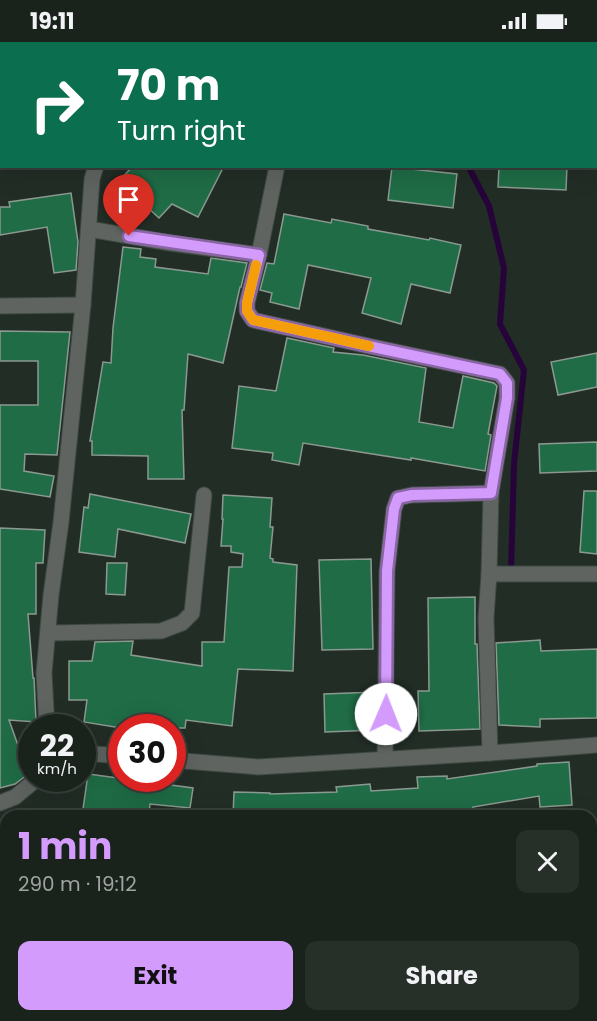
<!DOCTYPE html>
<html lang="en">
<head>
<meta charset="utf-8">
<style>
  body { margin:0; font-family:Poppins,sans-serif; background:#272f29; color:#f1f3f6; height:100vh; display:flex; flex-direction:column; font-size:22px; white-space:nowrap }
  * { box-sizing:border-box; margin:0 }
  p { font-size:20px; color:#9fa4a3 }
  .icon { flex:none; width:33px; height:33px; fill:none; stroke:currentColor; stroke-width:2; stroke-linecap:round; stroke-linejoin:round }
  .map { position:relative; flex:1; overflow:hidden }
  .sheet { position:absolute; left:0px; top:768px; width:597px; height:212px; display:flex; flex-direction:column; background:#1a221c; border-radius:18px 18px 0 0; box-shadow:0 6px 24px #0002,0 0 0 2px #383f3b }
  .sheet>* { flex:none }
  .top-card { position:absolute; left:0px; top:0px; width:597px; height:126px; box-shadow:0 6px 24px #0002,0 0 0 2px #383f3b; background:#0b6e4f; color:#fff; overflow:hidden }
  .speed { position:absolute; left:18px; top:672px; display:flex; gap:12px; font-size:30px; font-weight:700; text-align:center }
  .speed>* { display:grid; place-content:center; width:78px; height:78px; border-radius:50%; background:#1a221c; box-shadow:0 6px 24px #0002,0 0 0 2px #383f3b; line-height:1 }
  .speed small { font-size:15px; font-weight:400 }
  .speed .limit { border:9px solid #d22; background:#fff; color:#111 }
  .pin { position:absolute; display:grid; place-items:center; width:51px; height:51px; color:#fff; margin:-62px -26px; border-radius:50% 50% 50% 0; rotate:-45deg; box-shadow:0 0 6px #0007 }
  .pin .icon { rotate:45deg }
  .me { position:absolute; width:66px; margin:-33px; rotate:1deg; stroke-linejoin:round; filter:drop-shadow(0 0 4px #0008) }
  .turn { display:flex; align-items:center; gap:21px; height:126px; padding:0 18px; font-size:27px }
  .turn .icon { width:78px; height:78px; stroke-width:2.5 }
  .turn b { display:block; font-size:42px; line-height:51px }
  .round { display:grid; place-items:center; flex:none; width:63px; height:63px; border-radius:12px; background:#272f29 }
  .summary { display:flex; align-items:center; justify-content:space-between; height:102px; padding:0 18px }
  h1 { font-size:36px; font-weight:700; line-height:45px; color:#d39cfc }
  .button { display:flex; gap:12px; margin-top:auto; padding:12px 18px }
  .button a { flex:1; height:69px; border-radius:12px; background:#d39cfc; color:#111; font-size:24px; font-weight:700; line-height:69px; text-align:center }
  .button a+a { background:#272f29; color:#f1f3f6 }
  .status { display:flex; justify-content:space-between; align-items:center; height:42px; padding:0 30px; background:#1a221c; direction:ltr }
  .status svg { height:16px; fill:currentColor }
  .map>svg:first-child { display:block }
  .lines { fill:none; stroke-linecap:round; stroke-linejoin:round }
  .stream { stroke:#260439; stroke-width:6 }
  .building { fill:#1f6c46; stroke:#8b9990; stroke-width:1.5 }
  .street-casing { stroke:#3e4942; stroke-width:17 }
  .primary-casing { stroke:#3e4942; stroke-width:17 }
  .street { stroke:#5f6461; stroke-width:15 }
  .primary { stroke:#939e97; stroke-width:15 }
  .route-casing { stroke:#8965a4; stroke-width:15 }
  .route { stroke:#d39cfc; stroke-width:10 }
  .slow { stroke:#f59e0b; stroke-width:10 }
</style>
</head>
<body>
<div class="status"><b>19:11</b><svg viewBox="0 0 49 12"><path d="M0 12V9h3v3zM5 12V6h3v6zM10 12V3h3v9zM15 12V0h3v12zM26 1h20v11H26zM47 4h2v5h-2z"/></svg></div>
<div class="map">
<svg width="597" height="979" viewBox="0 0 597 979">
  <rect width="100%" height="100%" fill="#222d26"/>
  <g class="lines">
    <g class="stream">
      <path d="M404 0 405 2"/>
      <path d="M468 124 489 164 504 226 500 282 524 328 514 422 511 530"/>
    </g>
  </g>
  <g class="building">
    <path d="M133 124H224L198 175 172 162 159 176 119 139Z"/>
    <path d="M499 124H567L566 148 498 145Z"/>
    <path d="M392 125 457 132 453 166 388 158Z"/>
    <path d="M71 151 78 200 76 228 54 231 47 185 0 193V165H10L9 160Z"/>
    <path d="M284 172 331 181 332 177 368 184V187L429 198 430 196 461 203 450 251 411 242 401 282 362 271 371 236 308 223 299 267 270 260 272 251 260 248 267 221 274 222Z"/>
    <path d="M123 205 141 207 140 215 156 217 155 225 208 232 211 216 247 221 241 245H240L223 321 188 312 184 368H182L184 437H148V414L92 413V399H90L103 320 111 321 113 286Z"/>
    <path d="M0 289 70 290 57 413 25 412 24 429 54 434 50 455 0 447V363H38V319H0Z"/>
    <path d="M287 296 334 306 333 310 363 313 426 326 419 380 453 386 463 334 494 341 497 344 488 392 491 393 485 429 411 416V418L303 401 299 423 272 418 273 411 232 406 239 344 276 349Z"/>
    <path d="M597 311V345L558 353 551 320Z"/>
    <path d="M597 400V429L540 431 539 402Z"/>
    <path d="M584 449H597V512L580 510Z"/>
    <path d="M90 452 191 472 185 501 118 487 115 515 79 510 84 465 88 466Z"/>
    <path d="M223 453 272 456 270 485H273L270 516 273 517V520L297 523 293 629 238 627 232 684 186 678 185 686H121L84 680 87 658H69V619H92L95 600 133 599 131 613 202 624V600H224L229 525H242L243 512 231 510V504H221L223 477H222Z"/>
    <path d="M0 486 45 488 43 521H36V572H28L33 636H34L36 680 9 678 24 720 32 718V729L15 742 0 746Z"/>
    <path d="M371 517 373 607 322 608 319 518Z"/>
    <path d="M107 521H127L125 553 106 552Z"/>
    <path d="M475 555V602H477L480 687 419 689 418 649H429L428 556Z"/>
    <path d="M540 598 541 609 597 607V676L540 677V685L499 683 496 601Z"/>
    <path d="M376 650V688L325 690 324 652Z"/>
    <path d="M569 720 572 763 540 765 539 754 473 765 474 772 454 773V770L411 773V774H233L234 750 270 751V752L337 750 336 745 370 742 371 749 418 746 417 735 447 734V737L537 724V722Z"/>
    <path d="M88 732 193 746 190 766 150 762 149 774H82Z"/>
  </g>
  <g class="lines">
    <defs>
      <g id="street">
        <path d="M513 0 514 2"/>
        <path d="M207 2 209 0"/>
        <path d="M596 96H597"/>
        <path d="M277 124 259 213 247 261V269L253 278 373 305 500 332 507 341V356L491 451 412 453 398 456 394 467 387 529 385 717"/>
        <path d="M89 187 170 201 259 213"/>
        <path d="M0 264 83 263"/>
        <path d="M489 532H597"/>
        <path d="M49 591 161 589 182 581 192 571 204 453"/>
        <path d="M47 686 44 631 51 553 61 480 83 263 92 137 96 124"/>
        <path d="M82 711 122 714"/>
        <path d="M490 711 486 576 489 532 491 451"/>
        <path d="M172 718 258 725 490 711 597 703"/>
        <path d="M0 761 15 755 38 736"/>
      </g>
      <g id="primary">
        <path d="M0 957 6 965"/>
        <path d="M12 974 16 979"/>
      </g>
    </defs>
    <use href="#street" class="street-casing"/>
    <use href="#primary" class="primary-casing"/>
    <use href="#street" class="street"/>
    <use href="#primary" class="primary"/>
  </g>
  <g class="lines">
    <defs>
      <path id="route" d="M129 194 259 213 247 261V269L253 278 373 305 500 332 507 341V356L491 451 412 453 398 456 394 467 387 529 386 672"/>
    </defs>
    <use href="#route" class="route-casing"/>
    <use href="#route" class="route"/>
    <path class="slow" d="M256 223 247 261V269L253 278 369 304"/>
  </g>
</svg>
<div class="speed"><div>22<small>km/h</small></div><div class="limit">30</div></div>
<div class="pin" style="left:129px;top:194px;background:#d93025"><svg class="icon" aria-label="arrive" viewBox="0 0 24 24"><path d="M6 21V4h12l-3 4 3 4H6"/></svg></div>
<svg class="me" style="left:386px;top:672px" viewBox="-20 -20 40 40"><circle r="19" fill="#fff"/><path d="M0-13L10 11 0 6-10 11z" fill="#d39cfc"/></svg>
<div class="top-card">
<div class="turn"><svg class="icon" aria-label="right" viewBox="0 0 24 24"><path d="M7 20v-9h11M14 6l5 5-5 5"/></svg><div><b>70 m</b>Turn right</div></div>
</div>
<section class="sheet">
<div class="summary"><div><h1>1 min</h1><p>290 m · 19:12</p></div><a class="round"><svg class="icon" aria-label="close" viewBox="0 0 24 24"><path d="M6 6l12 12M18 6L6 18"/></svg></a></div>
<div class="button"><a>Exit</a><a>Share</a></div>
</section>
</div>
</body>
</html>
